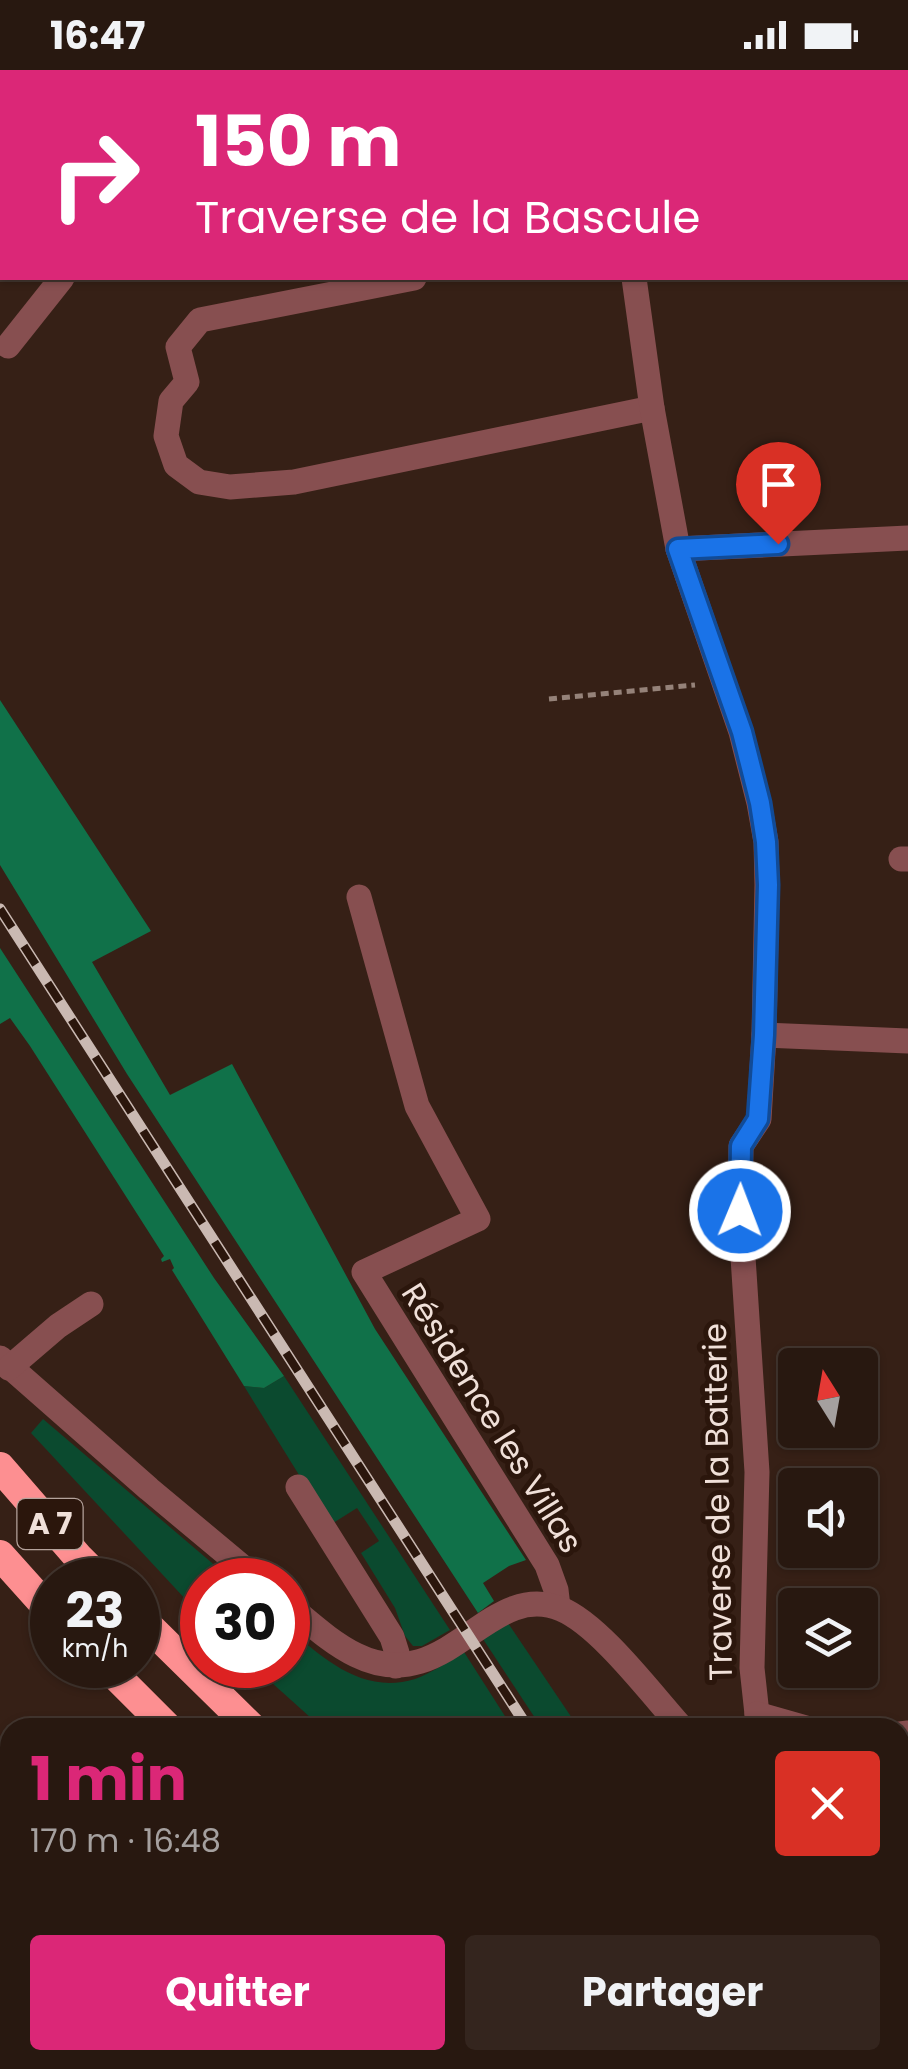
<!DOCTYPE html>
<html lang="fr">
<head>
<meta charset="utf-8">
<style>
  body { margin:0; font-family:Poppins,sans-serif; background:#34251e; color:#f1f3f6; height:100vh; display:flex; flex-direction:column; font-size:38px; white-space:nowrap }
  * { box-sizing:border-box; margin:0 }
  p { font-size:32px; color:#a5a09f }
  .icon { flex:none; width:55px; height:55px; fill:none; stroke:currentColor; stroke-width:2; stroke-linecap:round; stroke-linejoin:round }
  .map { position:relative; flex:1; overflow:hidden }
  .details { position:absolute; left:0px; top:1648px; width:910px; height:352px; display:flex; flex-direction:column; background:#281810; border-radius:30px 30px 0 0; box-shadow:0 2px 8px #0004,0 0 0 2px #443730 }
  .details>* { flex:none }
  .banner { position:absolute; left:0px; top:0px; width:910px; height:210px; box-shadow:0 2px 8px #0004,0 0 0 2px #443730; background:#db2777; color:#fff; overflow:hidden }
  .needle { width:65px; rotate:349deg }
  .tools { position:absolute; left:778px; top:1278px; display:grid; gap:20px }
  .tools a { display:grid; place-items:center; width:100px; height:100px; border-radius:10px; background:#281810; box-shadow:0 2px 8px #0004,0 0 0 2px #443730; font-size:50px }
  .speed { position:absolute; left:30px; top:1488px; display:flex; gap:20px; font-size:50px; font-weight:700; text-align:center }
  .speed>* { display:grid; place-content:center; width:130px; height:130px; border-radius:50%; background:#281810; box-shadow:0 2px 8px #0004,0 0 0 2px #443730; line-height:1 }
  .speed small { font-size:25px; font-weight:400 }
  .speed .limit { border:15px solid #d22; background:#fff; color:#111 }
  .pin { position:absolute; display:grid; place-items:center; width:85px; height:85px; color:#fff; margin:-102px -42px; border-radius:50% 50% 50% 0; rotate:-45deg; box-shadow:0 0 10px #0007 }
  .pin .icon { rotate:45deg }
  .me { position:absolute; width:110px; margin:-55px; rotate:1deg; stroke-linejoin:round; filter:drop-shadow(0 0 8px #0008) }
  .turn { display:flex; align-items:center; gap:35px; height:210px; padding:0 30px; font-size:45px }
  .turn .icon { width:130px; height:130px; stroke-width:2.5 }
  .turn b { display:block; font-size:70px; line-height:85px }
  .round { display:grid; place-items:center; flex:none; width:105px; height:105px; border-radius:10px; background:#34251e }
  .summary { display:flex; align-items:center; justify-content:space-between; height:170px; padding:0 30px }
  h1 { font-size:60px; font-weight:700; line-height:75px; color:#db2777 }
  .button { display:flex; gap:20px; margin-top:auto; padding:20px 30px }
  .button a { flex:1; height:115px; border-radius:10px; background:#db2777; color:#fff; font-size:40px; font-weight:700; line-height:115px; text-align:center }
  .button a+a { background:#34251e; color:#f1f3f6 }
  .status { display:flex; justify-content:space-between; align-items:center; height:70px; padding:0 50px; background:#281810; direction:ltr }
  .status svg { height:28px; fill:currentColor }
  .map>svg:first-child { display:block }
  .green { fill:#0b4a2f }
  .forest { fill:#107149 }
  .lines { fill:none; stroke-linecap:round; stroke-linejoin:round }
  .stream { stroke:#000037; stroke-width:9 }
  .path { stroke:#958279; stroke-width:5; stroke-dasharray:8 5; stroke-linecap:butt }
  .minor { stroke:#874f50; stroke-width:25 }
  .highway { stroke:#fd8f91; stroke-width:30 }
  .rail-casing { stroke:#cab9b2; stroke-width:11 }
  .rail { stroke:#2b160c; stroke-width:8; stroke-dasharray:22; stroke-linecap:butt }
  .route-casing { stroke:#114b97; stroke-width:25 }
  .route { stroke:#1a73e8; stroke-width:18 }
  .labels { text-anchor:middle; stroke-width:10; stroke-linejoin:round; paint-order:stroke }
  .shield { fill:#2b160c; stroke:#b5a39c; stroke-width:2.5 }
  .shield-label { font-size:30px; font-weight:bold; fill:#f0e0d9 }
  .street-label { font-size:32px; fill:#f0e0d9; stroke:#2b160c }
</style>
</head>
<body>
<div class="status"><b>16:47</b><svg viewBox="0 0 49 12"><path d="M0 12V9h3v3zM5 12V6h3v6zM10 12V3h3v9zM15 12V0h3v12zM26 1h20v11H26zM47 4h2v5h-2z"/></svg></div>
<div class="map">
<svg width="908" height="1999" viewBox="0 0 908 1999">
  <rect width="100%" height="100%" fill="#362016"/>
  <g class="green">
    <path d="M284 1306 450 1560 422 1576H413L405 1566 395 1538 361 1483 379 1471 357 1438 330 1455 244 1316 264 1318Z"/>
    <path d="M43 1349 232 1510H202V1547L31 1363Z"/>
    <path d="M508 1553 578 1657H541L483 1569Z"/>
    <path d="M288 1558C324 1589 363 1625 415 1609 432 1603 448 1591 464 1582L512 1657H321L252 1595H288Z"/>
    <path d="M900 1877 908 1884V1999H760L750 1990H900Z"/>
  </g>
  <g class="forest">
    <path d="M0 630 151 861 92 892 170 1025 232 994 375 1259 526 1490 509 1496 483 1513 494 1531 478 1543 127 1004 0 795Z"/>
    <path d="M0 878 214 1208 284 1306 264 1318 244 1316 172 1200 174 1198 170 1189 162 1192 161 1189 164 1186 30 976 10 948 0 954Z"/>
  </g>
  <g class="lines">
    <path class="stream" d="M905 1999V1950"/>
    <g class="path">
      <path d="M549 629 695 615"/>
      <path d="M0 1991 6 1999"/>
    </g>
    <g class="minor">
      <path d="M2 0 3 2"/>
      <path d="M598 0V2"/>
      <path d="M414 208 200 250 178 277 187 312 171 331 166 366 176 395 199 412 230 417 294 412 652 338"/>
      <path d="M634 208 652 338 678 479 741 662 759 733 766 772 767 815 764 965 759 1049 741 1076 740 1141 757 1402 752 1598 757 1644 762 1658"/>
      <path d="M8 276 62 208"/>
      <path d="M678 479 908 468"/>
      <path d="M901 789H908"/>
      <path d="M359 827 417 1036 478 1149 364 1202 547 1495 556 1520 558 1537"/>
      <path d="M764 965 908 971"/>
      <path d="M0 1288 149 1419 258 1510"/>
      <path d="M9 1298 58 1256 91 1234"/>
      <path d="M298 1417 392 1567 397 1583 396 1596"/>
      <path d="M288 1535C309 1552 331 1573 356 1585 447 1630 488 1508 561 1539 600 1555 652 1625 682 1658"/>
      <path d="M757 1644 806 1658"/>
      <path d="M900 1664 908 1663"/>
      <path d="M900 1855 908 1863"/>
      <path d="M0 1929 10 1943"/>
      <path d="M44 1990 51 1999"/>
    </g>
    <g class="highway">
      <path d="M0 1397 78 1487 101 1510"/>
      <path d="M0 1485 52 1543"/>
      <path d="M138 1546 252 1658"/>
      <path d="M105 1595 168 1658"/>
      <path d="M567 1990 579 1999"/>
      <path d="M663 1990 675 1999"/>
    </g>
    <defs>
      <g id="rail">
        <path d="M0 839 528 1658"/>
        <path d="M724 1990 728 1999"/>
      </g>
    </defs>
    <use href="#rail" class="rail-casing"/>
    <use href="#rail" class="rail"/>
  </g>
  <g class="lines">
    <defs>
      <path id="route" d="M740 1141 741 1076 758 1049 764 965 768 815 766 772 760 733 742 662 678 479 778 474"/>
    </defs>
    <use href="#route" class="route-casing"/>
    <use href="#route" class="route"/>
  </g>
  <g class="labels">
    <rect class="shield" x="17.5" y="1429" width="65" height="50" rx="8"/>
    <g class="shield-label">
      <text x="50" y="1464">A 7</text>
    </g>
    <g class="street-label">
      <text transform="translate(492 1348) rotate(58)" y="11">Résidence les Villas</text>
      <text transform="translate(718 1432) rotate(-91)" y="11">Traverse de la Batterie</text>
    </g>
  </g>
</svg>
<div class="tools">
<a><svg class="needle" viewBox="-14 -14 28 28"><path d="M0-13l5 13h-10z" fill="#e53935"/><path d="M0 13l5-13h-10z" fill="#a5a09f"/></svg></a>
<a><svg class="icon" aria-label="sound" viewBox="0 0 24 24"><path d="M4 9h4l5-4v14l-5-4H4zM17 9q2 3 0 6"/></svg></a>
<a><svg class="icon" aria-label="layers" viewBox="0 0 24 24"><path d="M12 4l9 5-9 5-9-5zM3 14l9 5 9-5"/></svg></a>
</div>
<div class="speed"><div>23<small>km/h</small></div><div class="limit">30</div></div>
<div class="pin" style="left:778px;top:474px;background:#d93025"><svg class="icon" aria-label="arrive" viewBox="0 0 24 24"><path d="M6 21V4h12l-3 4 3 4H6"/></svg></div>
<svg class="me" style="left:740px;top:1141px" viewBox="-20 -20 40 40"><circle r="17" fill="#1a73e8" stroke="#fff" stroke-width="3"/><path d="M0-11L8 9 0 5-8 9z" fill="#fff"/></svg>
<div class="banner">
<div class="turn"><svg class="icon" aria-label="right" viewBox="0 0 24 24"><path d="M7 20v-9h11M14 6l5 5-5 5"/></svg><div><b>150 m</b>Traverse de la Bascule</div></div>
</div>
<section class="details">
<div class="summary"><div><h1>1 min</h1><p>170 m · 16:48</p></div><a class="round" style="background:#d93025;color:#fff"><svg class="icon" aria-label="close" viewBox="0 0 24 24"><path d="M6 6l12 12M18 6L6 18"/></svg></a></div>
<div class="button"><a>Quitter</a><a>Partager</a></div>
</section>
</div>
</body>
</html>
